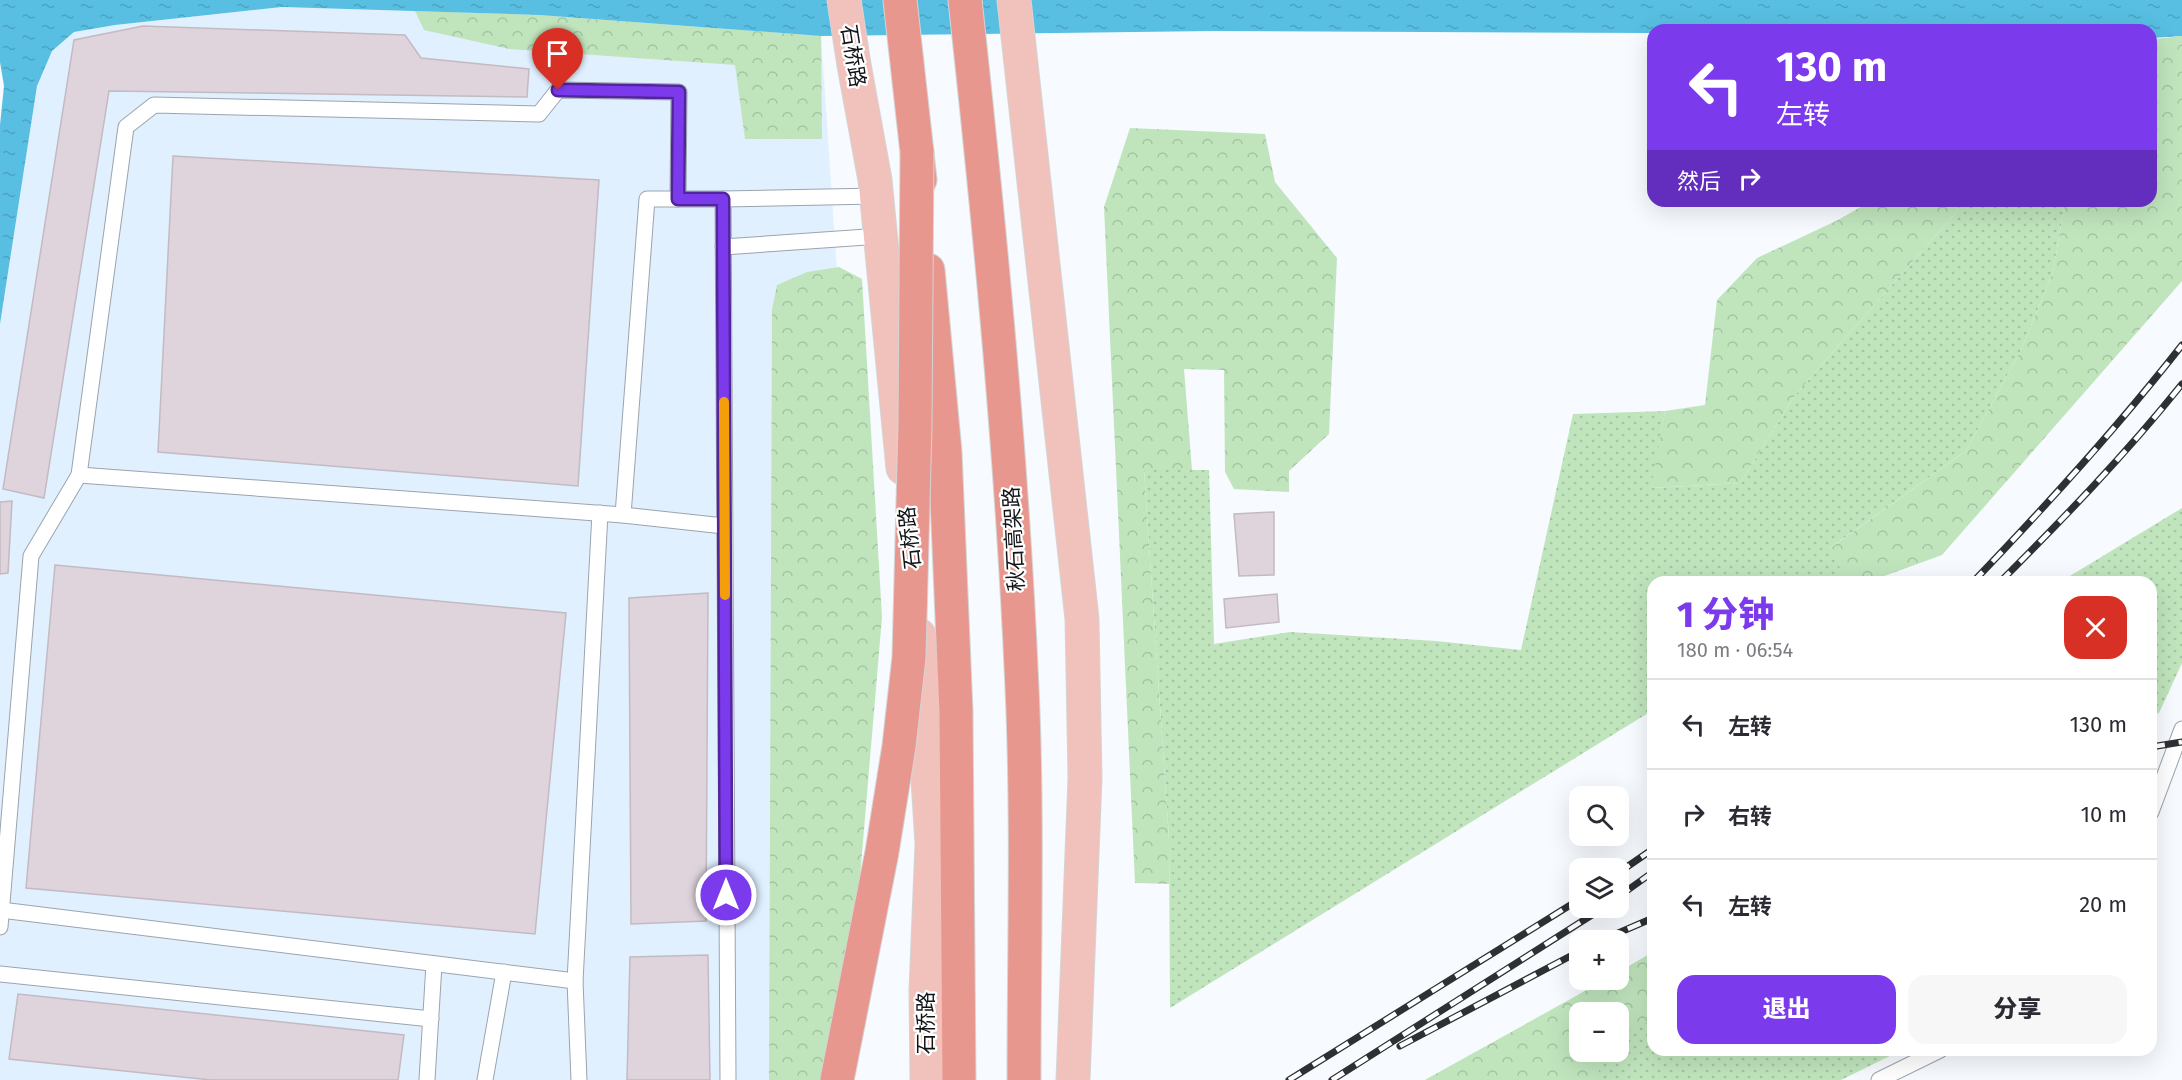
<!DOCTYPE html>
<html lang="zh">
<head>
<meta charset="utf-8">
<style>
  body { margin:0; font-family:"Fira Sans","Noto Sans SC",sans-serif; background:#f7f7f7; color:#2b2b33; height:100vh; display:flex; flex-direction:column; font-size:22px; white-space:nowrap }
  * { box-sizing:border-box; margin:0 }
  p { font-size:20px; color:#7c7c81 }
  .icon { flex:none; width:33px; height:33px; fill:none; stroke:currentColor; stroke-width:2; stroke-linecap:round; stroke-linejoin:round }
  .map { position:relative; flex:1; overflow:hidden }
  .panel { position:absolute; left:1647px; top:576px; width:510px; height:480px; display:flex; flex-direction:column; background:#fff; border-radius:18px; box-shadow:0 6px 24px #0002 }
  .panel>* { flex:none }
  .banner { position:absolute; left:1647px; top:24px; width:510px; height:183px; border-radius:18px; box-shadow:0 6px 24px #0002; background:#7c3aed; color:#fff; overflow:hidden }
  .buttons { position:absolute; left:1569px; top:786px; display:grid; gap:12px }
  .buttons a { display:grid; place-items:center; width:60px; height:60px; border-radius:12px; background:#fff; box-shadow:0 6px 24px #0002; font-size:30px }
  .pin { position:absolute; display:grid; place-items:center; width:51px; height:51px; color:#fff; margin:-62px -26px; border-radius:50% 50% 50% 0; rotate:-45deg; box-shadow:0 0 6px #0007 }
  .pin .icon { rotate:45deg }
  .me { position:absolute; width:66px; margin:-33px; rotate:0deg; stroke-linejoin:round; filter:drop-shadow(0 0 4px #0008) }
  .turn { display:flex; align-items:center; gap:21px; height:126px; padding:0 30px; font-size:27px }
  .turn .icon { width:78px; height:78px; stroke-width:2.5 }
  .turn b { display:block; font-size:42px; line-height:51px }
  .then { display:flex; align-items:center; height:57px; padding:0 30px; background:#0003; gap:12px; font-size:22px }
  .round { display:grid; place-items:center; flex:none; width:63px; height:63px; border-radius:18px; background:#f7f7f7 }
  .summary { display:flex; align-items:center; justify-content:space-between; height:102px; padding:0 30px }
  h1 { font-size:36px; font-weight:800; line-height:45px; color:#7c3aed }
  .cta { display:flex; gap:12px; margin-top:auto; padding:12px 30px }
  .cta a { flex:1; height:69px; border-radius:18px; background:#7c3aed; color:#fff; font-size:24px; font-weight:800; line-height:69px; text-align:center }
  .cta a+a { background:#f7f7f7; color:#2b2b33 }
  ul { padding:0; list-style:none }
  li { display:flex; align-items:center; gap:18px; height:90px; padding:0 30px; border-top:2px solid #e1e1e2 }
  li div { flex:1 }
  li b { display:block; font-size:22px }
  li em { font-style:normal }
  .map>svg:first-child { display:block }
  .built { fill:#e0f0ff }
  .grass { fill:url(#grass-dots); fill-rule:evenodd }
  .forest { fill:url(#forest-crowns) }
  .water { fill:url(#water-ripples) }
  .building { fill:#dfd4dc; stroke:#c4bac1; stroke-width:1.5 }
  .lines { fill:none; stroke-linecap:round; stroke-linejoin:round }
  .lane-casing { stroke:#9ba4ad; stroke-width:17 }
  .primary-casing { stroke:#d4d5d5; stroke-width:35 }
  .highway-casing { stroke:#d4d5d5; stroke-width:35 }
  .lane { stroke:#fff; stroke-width:15 }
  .primary { stroke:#f1c1bb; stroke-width:33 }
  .highway { stroke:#e7978e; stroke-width:33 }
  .rail-casing { stroke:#2d3134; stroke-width:7 }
  .rail { stroke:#fff; stroke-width:4.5; stroke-dasharray:14; stroke-linecap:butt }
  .highway-bridge-casing { stroke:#d4d5d5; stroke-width:35; stroke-linecap:butt }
  .highway-bridge { stroke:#e7978e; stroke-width:33 }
  .route-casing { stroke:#51269a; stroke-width:15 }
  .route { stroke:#7c3aed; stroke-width:10 }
  .slow { stroke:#f59e0b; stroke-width:10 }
  .labels { text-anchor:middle; stroke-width:4.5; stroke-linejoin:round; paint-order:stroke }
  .street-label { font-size:21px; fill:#111518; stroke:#fff }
</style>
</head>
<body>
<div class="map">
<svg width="2182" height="1080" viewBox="0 0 2182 1080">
  <defs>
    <pattern id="grass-dots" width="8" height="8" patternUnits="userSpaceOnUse" patternTransform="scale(1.5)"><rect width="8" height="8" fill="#c0e5bd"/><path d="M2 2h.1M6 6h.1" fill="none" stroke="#a4c4a2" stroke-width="1.8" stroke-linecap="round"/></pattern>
    <pattern id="forest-crowns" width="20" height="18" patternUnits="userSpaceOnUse" patternTransform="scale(1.5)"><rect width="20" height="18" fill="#c0e5bd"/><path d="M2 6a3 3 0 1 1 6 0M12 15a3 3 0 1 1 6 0" fill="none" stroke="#a4c4a2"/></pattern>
    <pattern id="water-ripples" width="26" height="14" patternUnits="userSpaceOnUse" patternTransform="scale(1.5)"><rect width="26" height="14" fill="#58bfe2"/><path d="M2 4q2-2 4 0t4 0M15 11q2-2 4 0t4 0" fill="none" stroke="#4ca3c1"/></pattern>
  </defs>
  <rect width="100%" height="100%" fill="#f7fafe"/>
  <path class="built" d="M282 7 539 15 821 36 861 625 805 1080H0V324L37 86 52 51 74 32 115 25Z"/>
  <g class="grass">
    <path d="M1962 201H2065L2053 272 2021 350 1966 451 1830 548 1848 582H1653V710L1170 1008 1169 839 1144 470H1209L1214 644 1290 632 1436 641 1521 650 1573 414 1665 411 1652 488 1740 483 1796 394 1958 210Z"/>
    <path d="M2182 508V663L2159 713 2151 715V582H2060Z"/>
    <path d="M1653 952V1050H1902L1841 1080H1425L1605 980H1618L1619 972ZM1580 1012H1618V1052H1580Z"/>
  </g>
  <g class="forest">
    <path d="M415 11 539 15 821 36 822 139H745L735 65 509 49 424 30Z"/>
    <path d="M2182 36V281L1942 555 1868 582H1848L1829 549 1966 451 2021 350 2053 272 2065 201H2151V41L2155 39Z"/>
    <path d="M1130 128 1265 134 1275 182 1337 258 1329 434 1289 471V492L1234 489 1225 472 1224 370 1184 369 1192 470H1144L1169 839V884L1135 883 1104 207Z"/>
    <path d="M1871 201H1962L1958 210 1796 394 1740 483 1651 488 1665 411 1705 405 1717 300 1757 258 1838 220Z"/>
    <path d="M839 267 862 279 882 617 848 1018 837 1080H769L772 309 777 285 807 272Z"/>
    <path d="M1653 952V1020L1619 1036 1618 1012H1580V1052H1605L1596 1080H1425L1605 980H1618L1619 972Z"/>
  </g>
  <path class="water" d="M0 0H2182V36L2151 38V30H1653V33L1213 31 821 36 539 15 282 7 115 25 74 32 52 51 37 86 0 324V125L4 86 0 62Z"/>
  <g class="building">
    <path d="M143 26 405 35 421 58 529 69 527 97 109 91 44 498 3 489 74 40Z"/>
    <path d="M173 156 599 180 578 486 158 452Z"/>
    <path d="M12 501 8 573 0 574V502Z"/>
    <path d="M1274 512V575L1239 576 1234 514Z"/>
    <path d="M55 565 566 613 535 934 26 888Z"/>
    <path d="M708 593 706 921 631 924 629 598Z"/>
    <path d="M1277 594 1279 622 1226 628 1224 599Z"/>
    <path d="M708 955 710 1080H627L630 957Z"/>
    <path d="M18 994 404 1035 398 1080H211L9 1059Z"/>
  </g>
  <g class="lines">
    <defs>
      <g id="lane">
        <path d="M723 247 881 236"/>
        <path d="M79 475 623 515 724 526"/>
        <path d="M623 515 647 199H723"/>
        <path d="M2151 812 2182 729"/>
        <path d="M1 910 575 981"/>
        <path d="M0 927 31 556 79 475 126 127 154 105 539 114 558 90 679 92 678 199"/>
        <path d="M0 974 431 1019"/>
        <path d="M427 1080 434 964"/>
        <path d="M485 1080 504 972"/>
        <path d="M579 1080 575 981 600 513"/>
        <path d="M728 1080 723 199 877 196"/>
        <path d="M1879 1080 1940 1050"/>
      </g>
      <g id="primary">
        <path d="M844 0 854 65 875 180 903 468"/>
        <path d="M1014 0 1082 619 1085 778 1073 1080"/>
        <path d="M919 635 932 844 926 990 927 1080"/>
      </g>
      <g id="highway">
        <path d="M900 0 920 180"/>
        <path d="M965 0C990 229 1012 458 1022 688 1028 819 1024 950 1024 1080"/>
        <path d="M928 270 945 452 956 711 959 1080"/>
      </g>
    </defs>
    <use href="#lane" class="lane-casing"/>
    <use href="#primary" class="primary-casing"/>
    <use href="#highway" class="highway-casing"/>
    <use href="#lane" class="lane"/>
    <use href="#primary" class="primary"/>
    <use href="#highway" class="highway"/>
    <defs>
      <g id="rail">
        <path d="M1973 582C2046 506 2117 428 2182 345"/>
        <path d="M2000 582C2063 519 2126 454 2182 384"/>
        <path d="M2151 747 2182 742"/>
        <path d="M1618 873 1653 849"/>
        <path d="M1618 897 1653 872"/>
        <path d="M1602 940 1653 918"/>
        <path d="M1400 1046 1580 951"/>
        <path d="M1289 1080 1580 899"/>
        <path d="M1332 1080 1603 908"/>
      </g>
    </defs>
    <use href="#rail" class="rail-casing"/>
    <use href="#rail" class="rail"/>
    <defs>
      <path id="highway-bridge" d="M837 1080 882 852 899 746 909 657 915 425 917 150"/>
    </defs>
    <use href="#highway-bridge" class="highway-bridge-casing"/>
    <use href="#highway-bridge" class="highway-bridge"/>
  </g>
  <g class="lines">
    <defs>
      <path id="route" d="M558 90 679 92 678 199H723L726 895"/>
    </defs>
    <use href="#route" class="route-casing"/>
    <use href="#route" class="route"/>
    <path class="slow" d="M724 402 725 595"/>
  </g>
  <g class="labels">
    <g class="street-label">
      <text transform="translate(853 56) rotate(81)" y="7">石桥路</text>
      <text transform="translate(910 538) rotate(-96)" y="7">石桥路</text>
      <text transform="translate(1014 539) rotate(-93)" y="7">秋石高架路</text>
      <text transform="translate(926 1023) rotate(-90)" y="7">石桥路</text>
    </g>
  </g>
</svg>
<div class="buttons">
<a><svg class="icon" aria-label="search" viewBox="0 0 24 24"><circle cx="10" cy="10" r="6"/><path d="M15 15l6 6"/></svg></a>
<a><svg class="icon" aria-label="layers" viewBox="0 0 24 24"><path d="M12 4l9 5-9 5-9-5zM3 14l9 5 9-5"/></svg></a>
<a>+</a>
<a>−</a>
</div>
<div class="pin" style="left:558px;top:90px;background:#d93025"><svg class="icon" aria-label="arrive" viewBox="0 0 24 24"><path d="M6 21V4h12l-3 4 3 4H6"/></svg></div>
<svg class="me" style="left:726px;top:895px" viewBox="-20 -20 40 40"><circle r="17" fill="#7c3aed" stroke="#fff" stroke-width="3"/><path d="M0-11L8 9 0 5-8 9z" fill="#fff"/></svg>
<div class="banner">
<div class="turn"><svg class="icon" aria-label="left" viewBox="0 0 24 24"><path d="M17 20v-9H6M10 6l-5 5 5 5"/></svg><div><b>130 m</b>左转</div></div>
<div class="then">然后<svg class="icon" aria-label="right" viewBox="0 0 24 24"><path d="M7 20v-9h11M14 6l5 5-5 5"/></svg></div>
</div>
<section class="panel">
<div class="summary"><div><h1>1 分钟</h1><p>180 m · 06:54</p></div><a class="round" style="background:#d93025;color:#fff"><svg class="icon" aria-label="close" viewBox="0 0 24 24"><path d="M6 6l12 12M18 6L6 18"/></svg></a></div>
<ul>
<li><svg class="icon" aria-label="left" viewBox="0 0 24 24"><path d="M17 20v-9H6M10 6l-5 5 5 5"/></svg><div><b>左转</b></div><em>130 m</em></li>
<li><svg class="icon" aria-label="right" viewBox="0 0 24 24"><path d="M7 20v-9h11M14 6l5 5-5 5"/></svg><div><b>右转</b></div><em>10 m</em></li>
<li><svg class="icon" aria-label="left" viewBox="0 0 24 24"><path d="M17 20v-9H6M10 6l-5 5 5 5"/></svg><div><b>左转</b></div><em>20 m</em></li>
</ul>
<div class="cta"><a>退出</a><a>分享</a></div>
</section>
</div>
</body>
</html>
